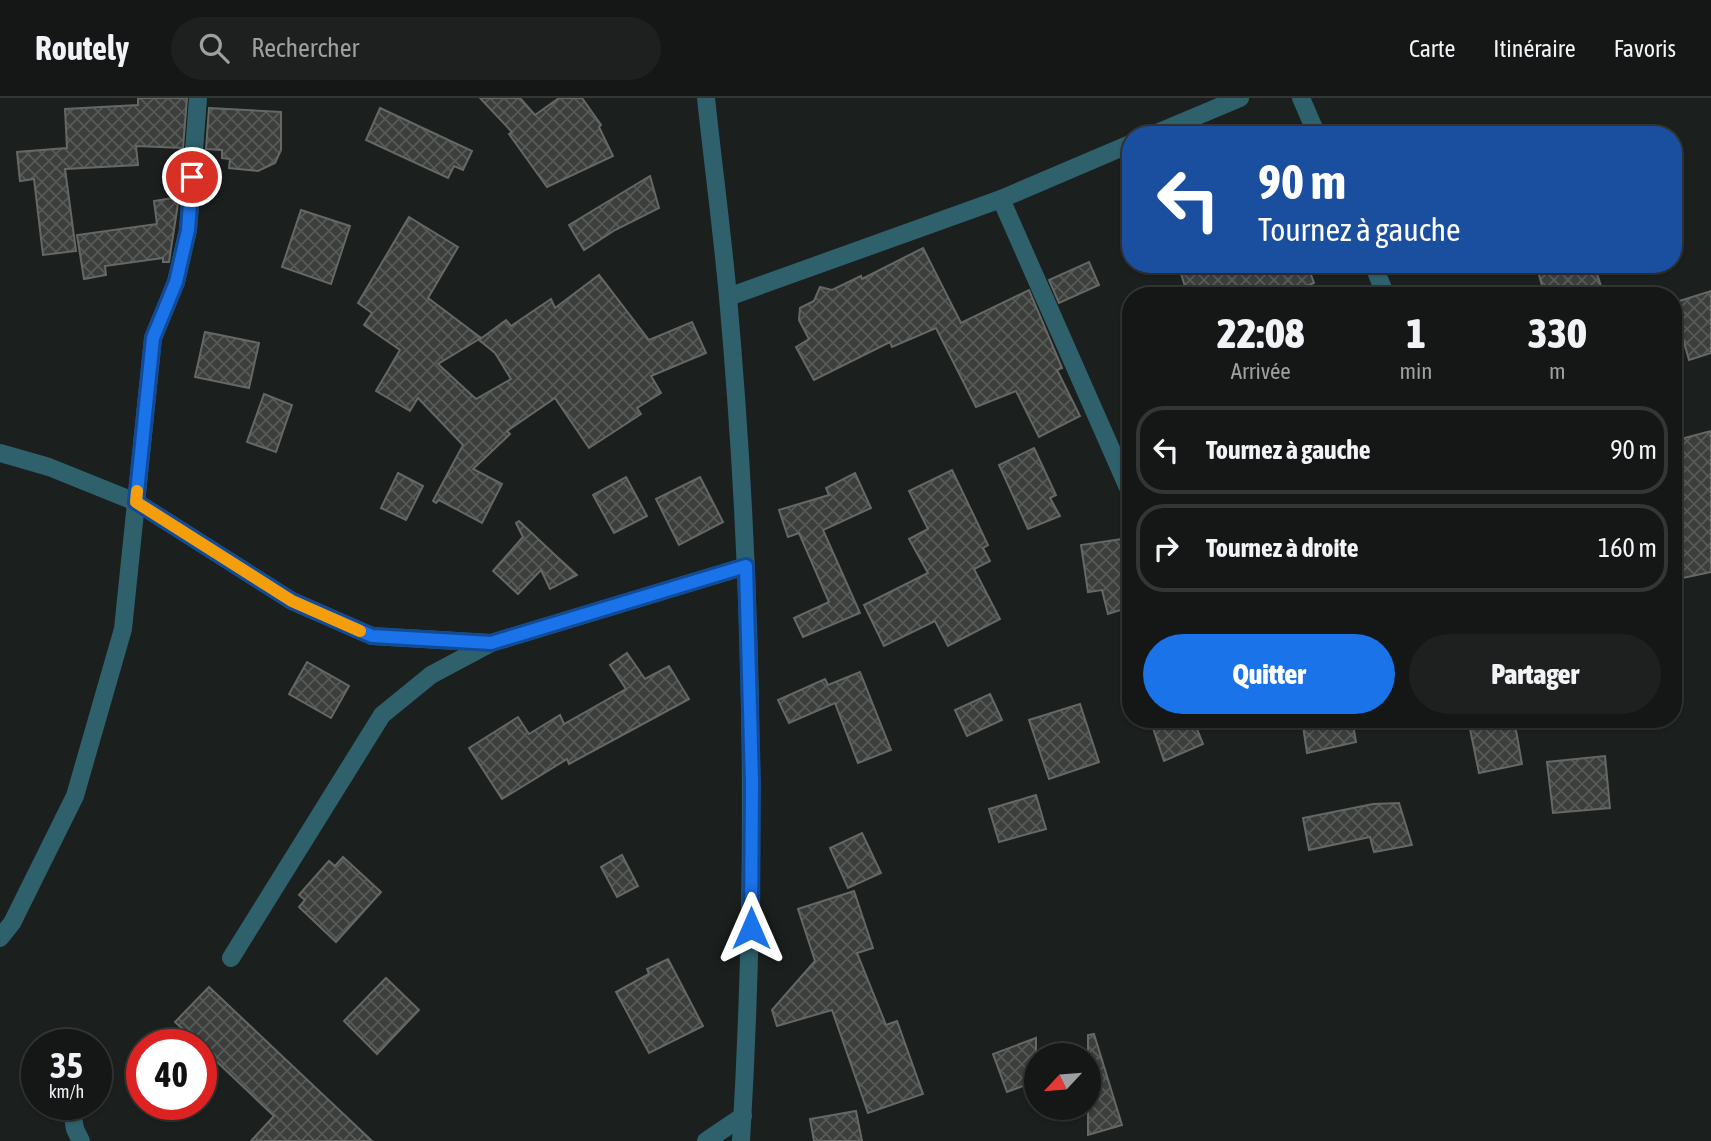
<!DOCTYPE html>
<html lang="fr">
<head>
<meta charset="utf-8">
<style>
  body { margin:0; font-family:"Asap Condensed",sans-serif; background:#1d201f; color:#f1f3f6; height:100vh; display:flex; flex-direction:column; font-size:26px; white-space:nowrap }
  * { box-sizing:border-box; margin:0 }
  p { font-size:23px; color:#9d9fa1 }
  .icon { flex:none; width:38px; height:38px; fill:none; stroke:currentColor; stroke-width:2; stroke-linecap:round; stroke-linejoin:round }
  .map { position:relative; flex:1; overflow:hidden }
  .side { position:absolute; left:1122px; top:189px; width:560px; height:441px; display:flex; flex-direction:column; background:#141716; border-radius:28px; box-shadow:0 2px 5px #0004,0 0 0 2px #333635 }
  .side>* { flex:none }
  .top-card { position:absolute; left:1122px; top:28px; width:560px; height:147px; border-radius:28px; box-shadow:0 2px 5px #0004,0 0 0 2px #333635; background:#1a4fa0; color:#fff; overflow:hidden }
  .needle { width:46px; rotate:244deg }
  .tools { position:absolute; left:1024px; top:945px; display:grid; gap:14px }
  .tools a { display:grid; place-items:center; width:77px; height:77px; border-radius:50%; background:#141716; box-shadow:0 2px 5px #0004,0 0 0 2px #333635; font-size:35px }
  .speed { position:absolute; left:21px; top:931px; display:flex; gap:14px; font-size:35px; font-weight:700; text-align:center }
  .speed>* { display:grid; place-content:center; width:91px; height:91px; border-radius:50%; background:#141716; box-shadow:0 2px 5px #0004,0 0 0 2px #333635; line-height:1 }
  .speed small { font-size:18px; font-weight:400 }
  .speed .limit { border:10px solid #d22; background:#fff; color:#111 }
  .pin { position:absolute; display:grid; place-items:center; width:60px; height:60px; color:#fff; margin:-30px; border:4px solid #fff; border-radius:50%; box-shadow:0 2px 7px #0007 }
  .me { position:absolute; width:77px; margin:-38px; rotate:0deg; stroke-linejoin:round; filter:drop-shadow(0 0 5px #0008) }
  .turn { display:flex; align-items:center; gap:24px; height:147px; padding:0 21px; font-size:32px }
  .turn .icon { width:91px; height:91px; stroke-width:2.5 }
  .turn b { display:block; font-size:49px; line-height:60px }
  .eta { display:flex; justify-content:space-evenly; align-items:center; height:119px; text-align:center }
  .eta b { font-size:42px; font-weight:800; line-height:49px }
  .cta { display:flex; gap:14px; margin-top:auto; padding:14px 21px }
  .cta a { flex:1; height:80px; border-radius:42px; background:#1a73e8; color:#fff; font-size:28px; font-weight:800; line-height:80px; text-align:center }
  .cta a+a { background:#1d201f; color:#f1f3f6 }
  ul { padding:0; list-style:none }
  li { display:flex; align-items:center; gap:21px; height:88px; margin:0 14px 10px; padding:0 7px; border:4px solid #333635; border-radius:28px }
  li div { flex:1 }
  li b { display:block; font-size:26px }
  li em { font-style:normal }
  header { display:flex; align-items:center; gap:42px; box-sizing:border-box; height:98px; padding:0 35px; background:#141716; border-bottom:2px solid #333635 }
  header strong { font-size:33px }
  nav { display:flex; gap:38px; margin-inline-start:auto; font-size:24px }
  .search { width:490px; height:63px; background:#1d201f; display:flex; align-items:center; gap:18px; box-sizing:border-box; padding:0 24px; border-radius:38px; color:#9d9fa1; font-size:26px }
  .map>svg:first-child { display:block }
  .building { fill:url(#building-cross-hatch); stroke:#656865; stroke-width:2 }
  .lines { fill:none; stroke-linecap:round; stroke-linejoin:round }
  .minor { stroke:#2e616c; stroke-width:18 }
  .tertiary { stroke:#2e616c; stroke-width:18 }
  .route-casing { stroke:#114b97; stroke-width:18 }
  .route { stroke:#1a73e8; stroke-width:12 }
  .slow { stroke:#f59e0b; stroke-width:12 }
</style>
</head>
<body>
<header>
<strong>Routely</strong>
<div class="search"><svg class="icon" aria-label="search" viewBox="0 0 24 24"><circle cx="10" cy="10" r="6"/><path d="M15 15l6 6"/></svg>Rechercher</div>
<nav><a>Carte</a><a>Itinéraire</a><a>Favoris</a></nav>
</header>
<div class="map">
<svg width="1711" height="1043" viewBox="0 0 1711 1043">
  <defs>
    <pattern id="building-cross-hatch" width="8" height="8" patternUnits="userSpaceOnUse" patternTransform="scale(1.75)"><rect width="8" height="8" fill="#3b3e3b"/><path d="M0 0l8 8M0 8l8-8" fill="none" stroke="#575a57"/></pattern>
  </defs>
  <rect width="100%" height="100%" fill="#1b1f1e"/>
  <g class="building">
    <path d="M138 0H187L183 50 136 48 138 67 65 71 76 153 43 157 34 81 20 83 17 54 67 50 65 11 138 7Z"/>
    <path d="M480 0H520L535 17 559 0H582L601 27 599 29 613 58 547 89 509 36 512 34Z"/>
    <path d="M209 10 281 14V52L275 65 258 73 229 70 230 61 222 60V52L206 51Z"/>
    <path d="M380 10 472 53 463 72 454 68 448 80 366 42Z"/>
    <path d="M650 78 659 110 615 132 584 152 569 127Z"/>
    <path d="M179 99 169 164H163V160L105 168 106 177 84 181 77 137 157 126 154 103Z"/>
    <path d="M301 112 350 128 331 186 282 169Z"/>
    <path d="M409 119 458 149 428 200 481 240 438 266 476 301 511 281 495 255 479 242 506 222 511 228 551 201 555 210 599 177 649 242 692 224 706 255 651 278 661 295 637 310 641 316 589 350 555 300 507 333 510 336 473 371 502 386 482 425 439 402 436 405 433 403 463 347 418 300 410 313 376 293 400 252 364 227 372 215 358 205Z"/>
    <path d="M923 150 961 225 1029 192 1062 270 1057 272 1080 318 1039 339 1016 293 976 309 936 230 892 249 890 244 814 282 796 249 809 241 799 222 800 210 814 203 820 189 832 192 861 178 862 181Z"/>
    <path d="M1089 164 1099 187 1059 205 1049 182Z"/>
    <path d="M1178 166H1307L1314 185 1284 198H1188Z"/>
    <path d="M1536 166H1594L1604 198H1545Z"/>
    <path d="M1711 193V255L1689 262 1673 205Z"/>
    <path d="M205 234 259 245 249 290 195 279Z"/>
    <path d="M264 296 292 307 276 354 247 344Z"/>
    <path d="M1711 333V474L1673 482V343Z"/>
    <path d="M1034 350 1056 397 1050 400 1060 418 1028 431 999 367Z"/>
    <path d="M952 372 988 447 983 450 990 463 974 471 1000 521 948 548 935 523 884 548 864 507 928 475 909 441 928 431 909 393Z"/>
    <path d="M398 375 423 388 406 422 381 410Z"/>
    <path d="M855 375 871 410 823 432 860 515 803 539 794 520 829 504 799 435 788 439 779 412 829 397 826 390Z"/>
    <path d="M626 379 647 418 614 435 593 397Z"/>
    <path d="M700 379 723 424 679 447 656 401Z"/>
    <path d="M519 423 555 457 577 477 550 491 541 472 518 496 493 473 523 439 516 425Z"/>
    <path d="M1129 440 1130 509 1108 516 1102 492 1088 494 1081 447Z"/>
    <path d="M627 555 645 581 669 568 689 601 569 666 567 661 502 701 469 650 518 619 529 636 560 617 564 626 626 591 610 567Z"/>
    <path d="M307 564 349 588 331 620 289 596Z"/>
    <path d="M860 574 891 652 858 665 835 605 789 625 778 602 825 581 828 587Z"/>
    <path d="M990 596 1002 622 967 638 955 612Z"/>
    <path d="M1080 606 1099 664 1049 681 1029 622Z"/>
    <path d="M1150 621H1193L1203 646 1164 663Z"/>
    <path d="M1302 621H1352L1356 644 1307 655Z"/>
    <path d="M1468 621H1514L1522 666 1479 675Z"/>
    <path d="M1605 658 1610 710 1553 715 1547 664Z"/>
    <path d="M1036 697 1046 731 999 744 989 711Z"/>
    <path d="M1399 705 1412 747 1374 754 1370 739 1309 752 1303 720 1373 706Z"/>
    <path d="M862 735 881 775 848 790 830 750Z"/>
    <path d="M622 757 638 788 617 799 601 769Z"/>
    <path d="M343 759 381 794 336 844 299 809 305 802 299 797 329 763 335 768Z"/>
    <path d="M854 793 873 850 857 855 886 927 897 923 923 996 868 1015 832 912 777 928 772 912 815 863 798 811Z"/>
    <path d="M668 861 703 928 649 955 616 894 649 876 647 871Z"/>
    <path d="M386 880 419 912 377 956 344 923Z"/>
    <path d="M209 889 372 1043H251L274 1018 175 924Z"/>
    <path d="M1094 936 1122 1027 1088 1037V937Z"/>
    <path d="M1036 940V983L1007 994 993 956Z"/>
    <path d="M856 1013 862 1043H814L810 1021Z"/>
  </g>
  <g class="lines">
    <g class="minor">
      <path d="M1301 0 1317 37"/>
      <path d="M1152 37 1240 0"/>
      <path d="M1001 101 1130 394"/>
      <path d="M1373 166 1386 198"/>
      <path d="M728 199 1001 101 1130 46"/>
      <path d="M0 355 49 369 136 404 292 503 372 538 491 545"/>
      <path d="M0 840 12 825 75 698 123 531 153 240 176 184 188 132 198 0"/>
      <path d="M231 860 382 617 431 577 491 545 746 468"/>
      <path d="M71 1006 75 1031 81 1043"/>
      <path d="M706 1043 743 1018"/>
    </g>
    <path class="tertiary" d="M706 0C713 66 722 133 728 199 753 480 758 762 741 1043"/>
  </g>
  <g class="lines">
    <defs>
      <path id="route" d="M192 79 188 132 176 184 153 240 136 404 292 503 372 538 491 545 746 468 752 684 751 830"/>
    </defs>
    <use href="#route" class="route-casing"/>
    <use href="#route" class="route"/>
    <path class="slow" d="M137 393 136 404 292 503 360 533"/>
  </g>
</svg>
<div class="tools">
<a><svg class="needle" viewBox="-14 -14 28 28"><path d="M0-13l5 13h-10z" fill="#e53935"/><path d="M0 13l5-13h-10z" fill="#9d9fa1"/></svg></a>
</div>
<div class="speed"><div>35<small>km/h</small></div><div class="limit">40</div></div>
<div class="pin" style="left:192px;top:79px;background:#d93025"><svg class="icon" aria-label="arrive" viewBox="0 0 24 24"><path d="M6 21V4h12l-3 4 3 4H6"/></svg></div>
<svg class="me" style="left:751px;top:830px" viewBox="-20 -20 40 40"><path d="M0-17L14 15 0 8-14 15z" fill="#1a73e8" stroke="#fff" stroke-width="4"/></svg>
<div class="top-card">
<div class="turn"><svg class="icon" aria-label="left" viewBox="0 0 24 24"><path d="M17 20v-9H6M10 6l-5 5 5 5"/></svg><div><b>90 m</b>Tournez à gauche</div></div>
</div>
<section class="side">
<div class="eta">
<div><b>22:08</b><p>Arrivée</p></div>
<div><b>1</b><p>min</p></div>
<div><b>330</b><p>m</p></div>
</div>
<ul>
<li><svg class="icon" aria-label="left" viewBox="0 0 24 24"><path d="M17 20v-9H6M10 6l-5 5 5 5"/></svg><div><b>Tournez à gauche</b></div><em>90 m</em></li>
<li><svg class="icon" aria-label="right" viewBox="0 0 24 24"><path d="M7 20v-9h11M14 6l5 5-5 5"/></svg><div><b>Tournez à droite</b></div><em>160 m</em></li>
</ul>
<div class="cta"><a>Quitter</a><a>Partager</a></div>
</section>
</div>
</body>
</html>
